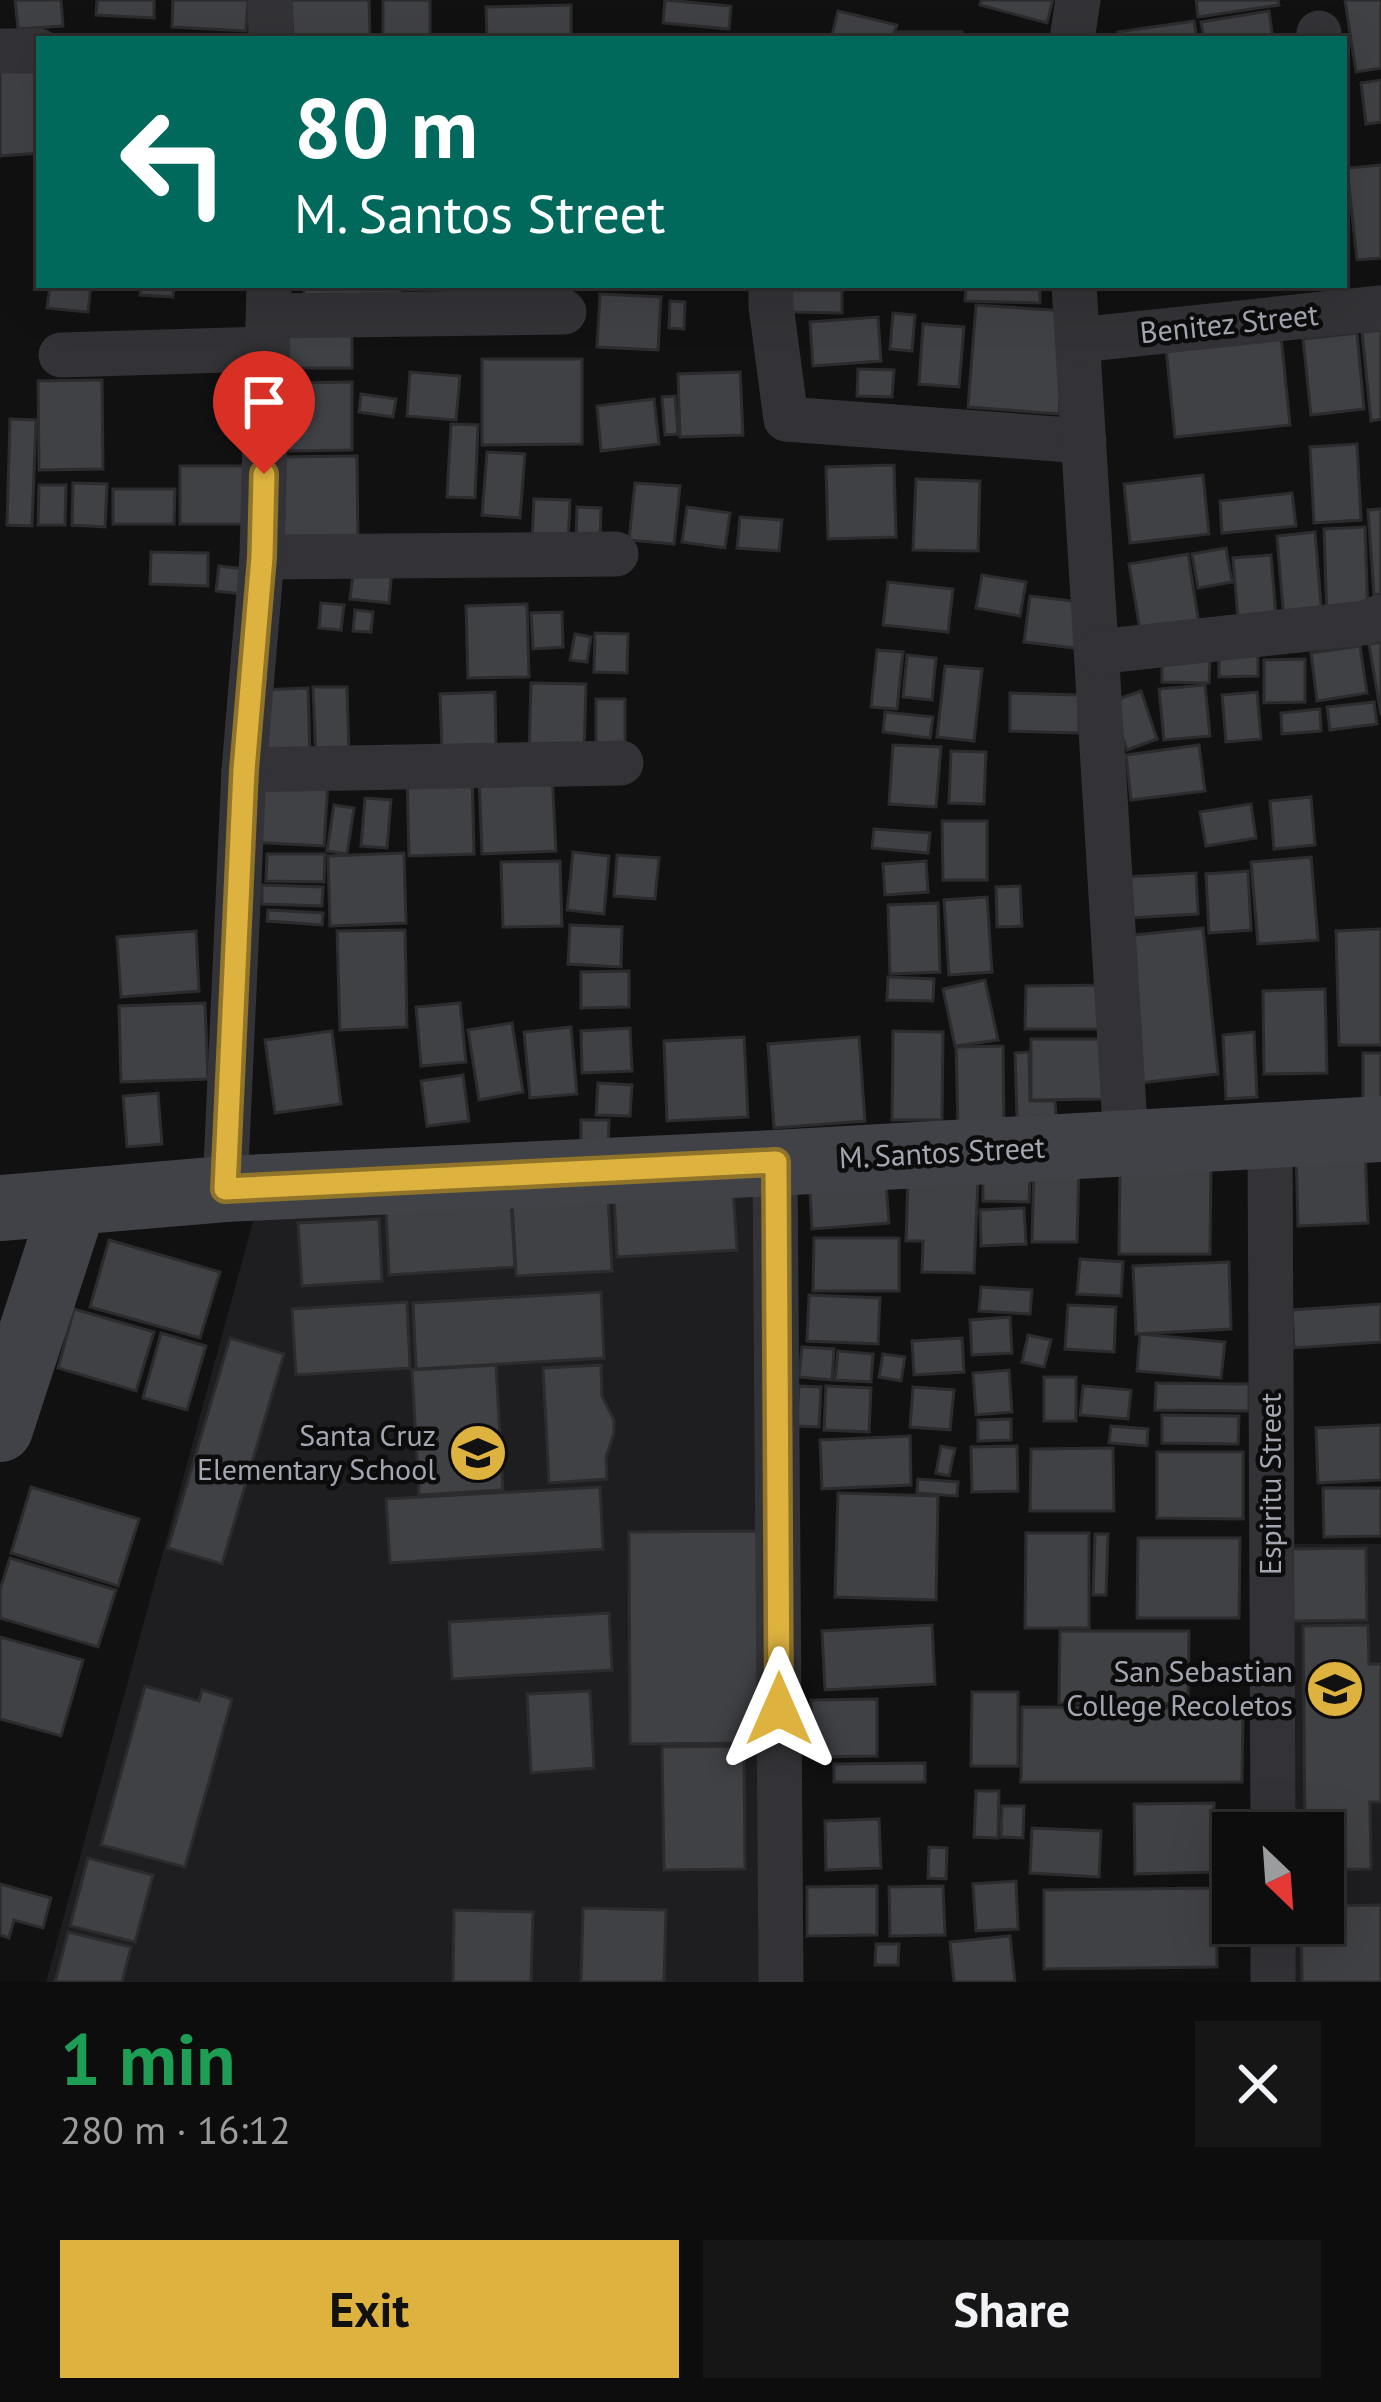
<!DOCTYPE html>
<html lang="en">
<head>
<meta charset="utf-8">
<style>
  body { margin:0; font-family:"PT Sans",sans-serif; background:#161617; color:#f1f3f6; height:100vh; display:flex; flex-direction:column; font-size:45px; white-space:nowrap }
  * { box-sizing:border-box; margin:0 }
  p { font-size:39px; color:#9a9c9e }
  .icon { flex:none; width:66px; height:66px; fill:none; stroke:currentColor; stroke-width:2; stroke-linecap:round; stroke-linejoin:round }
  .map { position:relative; height:1982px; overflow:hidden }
  .details { display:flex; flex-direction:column; background:#0d0d0e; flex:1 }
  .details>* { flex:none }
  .hud { position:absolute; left:36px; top:36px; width:1311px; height:252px; border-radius:0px; box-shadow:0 12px 48px #0002,0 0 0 3px #2d2d2e; background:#00695c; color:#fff; overflow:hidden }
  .needle { width:78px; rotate:155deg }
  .tools { position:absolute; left:1212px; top:1812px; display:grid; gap:24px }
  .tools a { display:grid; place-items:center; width:132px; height:132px; border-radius:0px; background:#0d0d0e; box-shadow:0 12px 48px #0002,0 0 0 3px #2d2d2e; font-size:60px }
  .pin { position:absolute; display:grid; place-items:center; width:102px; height:102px; color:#fff; margin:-123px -51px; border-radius:50% 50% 50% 0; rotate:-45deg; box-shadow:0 0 12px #0007 }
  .pin .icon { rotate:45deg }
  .me { position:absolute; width:132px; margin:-66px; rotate:0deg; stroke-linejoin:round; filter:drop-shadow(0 0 9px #0008) }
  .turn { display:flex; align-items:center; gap:42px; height:252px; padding:0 60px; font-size:54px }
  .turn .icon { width:156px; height:156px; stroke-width:2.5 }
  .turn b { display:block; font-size:84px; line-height:102px }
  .round { display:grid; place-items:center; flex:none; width:126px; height:126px; border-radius:0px; background:#161617 }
  .summary { display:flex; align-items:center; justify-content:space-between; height:204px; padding:0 60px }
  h1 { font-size:72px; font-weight:700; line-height:90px; color:#1e9e55 }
  .button { display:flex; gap:24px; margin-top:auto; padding:24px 60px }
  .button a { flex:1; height:138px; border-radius:0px; background:#ddb23f; color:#111; font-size:48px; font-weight:700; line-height:138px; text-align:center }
  .button a+a { background:#161617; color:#f1f3f6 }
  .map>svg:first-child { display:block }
  .built { fill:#1e1d1f }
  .building { fill:#404145; stroke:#2c2b2e; stroke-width:3 }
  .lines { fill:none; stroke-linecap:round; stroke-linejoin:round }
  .street { stroke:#333337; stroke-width:45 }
  .secondary { stroke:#414247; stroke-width:66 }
  .route-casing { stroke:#907429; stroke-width:30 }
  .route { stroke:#ddb23f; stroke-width:21 }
  .labels { text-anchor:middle; stroke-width:9; stroke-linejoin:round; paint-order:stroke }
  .street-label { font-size:30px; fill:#a4a7b2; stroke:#0c0c0d }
  .poi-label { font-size:30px; fill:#a4a7b2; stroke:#0c0c0d; text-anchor:end }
</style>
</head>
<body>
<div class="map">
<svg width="1381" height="1982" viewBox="0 0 1381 1982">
  <rect width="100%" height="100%" fill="#111112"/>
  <g class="built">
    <path d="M767 1175V1982H46L258 1203Z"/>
    <path d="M1288 1544H1381V1982H1289V1923H1323V1833H1289Z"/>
  </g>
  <g class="building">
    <path d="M15 0H61L63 26 18 29Z"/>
    <path d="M97 0H154V18L96 15Z"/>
    <path d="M173 0H248L246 31 172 27Z"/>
    <path d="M291 0H369L370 39H293Z"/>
    <rect x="383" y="0" width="47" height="39"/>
    <path d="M665 0 731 6 729 29 663 23Z"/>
    <path d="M981 0H1053L1047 23 980 5Z"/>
    <path d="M1196 0H1278L1279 5 1198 17Z"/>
    <path d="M1345 0H1381V68L1356 72Z"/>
    <path d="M571 5V39H487L486 7Z"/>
    <path d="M838 11 897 25 892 39H831Z"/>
    <path d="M1269 11 1273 39H1204L1201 22Z"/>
    <path d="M1194 21 1197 39H1119L1118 32Z"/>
    <path d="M897 32H962V39H896Z"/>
    <path d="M39 64V153L0 156V67Z"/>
    <path d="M1381 80V122L1366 124 1361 83Z"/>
    <path d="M1381 165V258L1357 260 1347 168Z"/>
    <path d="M50 285H91L88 312 47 308Z"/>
    <path d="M141 285H174L173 297 140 295Z"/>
    <rect x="304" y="285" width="97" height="10"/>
    <path d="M459 285H538V298L459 299Z"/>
    <path d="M966 285H1040V303L965 301Z"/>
    <path d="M790 290H842V313L790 312Z"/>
    <path d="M600 294 661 297 658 350 597 347Z"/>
    <path d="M670 301 685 302 684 329 669 328Z"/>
    <path d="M976 305 1066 311 1059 414 968 407Z"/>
    <path d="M893 313 915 315 912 351 890 349Z"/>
    <path d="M878 317 881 361 813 366 810 322Z"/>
    <path d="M923 324 964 327 959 387 919 384Z"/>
    <rect x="283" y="329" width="69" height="39"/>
    <path d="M1381 330V419L1371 421 1362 332Z"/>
    <path d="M1357 333 1364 409 1311 415 1303 339Z"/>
    <path d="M1281 336 1290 425 1175 437 1166 349Z"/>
    <path d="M482 359H582V444L482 445Z"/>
    <path d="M858 369 894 370 892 397 857 396Z"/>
    <path d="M410 372 460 376 456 420 407 416Z"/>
    <path d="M740 372 743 435 680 437 678 374Z"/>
    <path d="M102 380 103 469 39 470 38 381Z"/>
    <path d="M352 382V450L284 451V383Z"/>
    <path d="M361 394 396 399 393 417 359 412Z"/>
    <path d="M675 396 678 434 665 435 662 397Z"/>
    <path d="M654 399 659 444 601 451 597 406Z"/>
    <path d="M10 419 36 420 32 526 7 525Z"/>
    <path d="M451 424 478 425 475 498 447 497Z"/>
    <path d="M1357 444 1361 520 1314 523 1310 447Z"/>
    <path d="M487 452 525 454 520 518 482 515Z"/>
    <path d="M357 456 358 547 273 548V457Z"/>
    <path d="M894 465 896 537 828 539 826 467Z"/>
    <rect x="180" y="466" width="75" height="58"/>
    <path d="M1203 475 1209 534 1130 543 1124 484Z"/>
    <path d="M916 479 980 481 978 551 913 550Z"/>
    <path d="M73 483 107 484 105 527 72 525Z"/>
    <path d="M635 483 680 486 674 544 629 540Z"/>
    <path d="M39 485H66L65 525H38Z"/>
    <path d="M113 489H175L174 524H113Z"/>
    <path d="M1292 493 1296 526 1222 533 1220 501Z"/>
    <path d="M534 499 570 500 568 544 532 543Z"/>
    <path d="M577 507 601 508 600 544H576Z"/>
    <path d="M687 507 730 513 725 548 682 542Z"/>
    <path d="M1381 509V594L1374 595 1368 510Z"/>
    <path d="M740 517 782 520 779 551 737 548Z"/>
    <path d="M1365 527 1368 617 1327 619 1324 529Z"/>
    <path d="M1315 532 1322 617 1284 621 1277 536Z"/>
    <path d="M1226 548 1232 582 1198 588 1192 554Z"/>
    <path d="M151 552 208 553V586L150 584Z"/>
    <path d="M1188 554 1200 631 1142 641 1129 564Z"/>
    <path d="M1271 555 1277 629 1239 632 1233 558Z"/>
    <path d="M354 565 392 568 389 603 350 599Z"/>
    <path d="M219 566 246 569 243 594 216 591Z"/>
    <path d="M982 575 1026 582 1020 616 976 608Z"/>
    <path d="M888 582 953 589 948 632 883 625Z"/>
    <path d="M1030 596 1089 603 1083 649 1024 642Z"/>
    <path d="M321 603 344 605 341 630 319 628Z"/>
    <path d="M527 604 529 677 468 678 466 606Z"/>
    <path d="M355 610 373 612 371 632 353 631Z"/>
    <path d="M562 612 563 647 533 649 531 613Z"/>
    <path d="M595 633 628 634 627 673 594 672Z"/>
    <path d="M575 634 591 637 587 662 570 660Z"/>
    <path d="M1381 642V715L1369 644Z"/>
    <path d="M1360 646 1367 693 1317 701 1311 653Z"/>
    <path d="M1219 647H1258V676L1219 677Z"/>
    <path d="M877 650 903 652 897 709 871 707Z"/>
    <path d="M907 655 936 658 932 700 903 697Z"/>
    <path d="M1210 659 1209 683 1162 682V660Z"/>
    <path d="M1305 659V702L1264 703V660Z"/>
    <path d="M945 666 982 669 974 741 937 737Z"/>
    <path d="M531 683 586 684 584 756 529 755Z"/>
    <path d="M1205 685 1210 736 1164 740 1159 689Z"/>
    <path d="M313 687H347L349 757 316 758Z"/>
    <path d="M308 688 310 758 261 759 259 690Z"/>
    <path d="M1141 691 1157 739 1127 750 1110 702Z"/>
    <path d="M495 692 496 751 442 753 440 694Z"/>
    <path d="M1257 692 1261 739 1226 742 1222 695Z"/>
    <path d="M1010 693 1079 695V733L1010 731Z"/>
    <path d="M596 699H625V747L596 748Z"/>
    <path d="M1374 702 1377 724 1330 730 1327 707Z"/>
    <path d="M1320 709 1321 731 1282 734 1281 713Z"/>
    <path d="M885 712 933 717 930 738 883 732Z"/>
    <path d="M893 745 941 747 936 807 889 804Z"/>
    <path d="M1199 745 1205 791 1131 800 1126 755Z"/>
    <path d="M951 751 986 752 984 804 949 803Z"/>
    <path d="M472 771 474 854 409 856 407 773Z"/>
    <path d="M552 774 556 851 482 854 479 778Z"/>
    <path d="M255 778 328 782 324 846 250 842Z"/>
    <path d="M1311 797 1315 845 1274 849 1270 801Z"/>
    <path d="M365 798 391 800 387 848 361 846Z"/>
    <path d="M1251 804 1256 838 1206 846 1200 812Z"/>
    <path d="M334 805 354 808 347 854 327 851Z"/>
    <path d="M942 821H987V880H943Z"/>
    <path d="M874 829 930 833 928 853 872 848Z"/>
    <path d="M573 852 609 856 604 914 567 910Z"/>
    <path d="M404 853 406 923 330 926 328 856Z"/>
    <path d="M267 854H325L324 882 266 881Z"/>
    <path d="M617 855 659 858 655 899 614 896Z"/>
    <path d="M1311 857 1318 940 1258 944 1251 862Z"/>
    <path d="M560 861 562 926 503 927 501 862Z"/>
    <path d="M926 861 928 892 885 895 883 864Z"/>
    <path d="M1248 871 1251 930 1209 933 1206 874Z"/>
    <path d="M1196 873 1198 914 1128 918 1126 877Z"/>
    <path d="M262 885 323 887 322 906 262 904Z"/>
    <path d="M1020 886 1022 926 997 927 996 887Z"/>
    <path d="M987 897 992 972 949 975 944 900Z"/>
    <path d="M938 903 940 972 890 974 888 905Z"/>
    <path d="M268 910 323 913 322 925 267 921Z"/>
    <path d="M570 925 622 927 621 967 568 964Z"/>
    <path d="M1203 928 1218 1074 1139 1083 1124 936Z"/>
    <path d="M1381 929V1045H1339L1336 931Z"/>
    <path d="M405 930 407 1027 340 1030 337 931Z"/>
    <path d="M196 931 199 991 121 997 117 937Z"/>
    <path d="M629 971V1007L581 1008V972Z"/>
    <path d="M888 977 934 979 933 1001 887 1000Z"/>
    <path d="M985 980 998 1040 955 1046 943 989Z"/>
    <path d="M1112 985V1029H1025L1026 986Z"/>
    <path d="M1325 989 1327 1073 1264 1074 1263 991Z"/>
    <path d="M205 1003 208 1079 121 1082 119 1006Z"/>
    <path d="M460 1003 466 1062 421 1066 416 1007Z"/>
    <path d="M512 1023 523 1092 479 1100 468 1030Z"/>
    <path d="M571 1027 577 1094 530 1098 524 1032Z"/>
    <path d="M630 1028 632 1071 582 1073 581 1031Z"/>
    <path d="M332 1031 341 1104 275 1113 265 1040Z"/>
    <path d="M893 1031 943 1032 942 1120H892Z"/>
    <path d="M1254 1032 1257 1097 1226 1099 1223 1035Z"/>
    <path d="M744 1037 748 1117 667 1121 664 1041Z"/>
    <path d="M859 1037 865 1121 774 1128 768 1044Z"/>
    <path d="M1031 1039H1104V1099L1031 1100Z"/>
    <path d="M1003 1046 1004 1124 958 1126 956 1047Z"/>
    <path d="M1029 1052 1030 1101H1055L1056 1116 1017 1118 1015 1053Z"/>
    <path d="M1363 1053H1381V1102L1363 1103Z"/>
    <path d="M463 1075 469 1121 427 1126 421 1081Z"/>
    <path d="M598 1083 632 1085 630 1116 596 1115Z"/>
    <path d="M158 1093 162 1144 127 1147 123 1096Z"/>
    <path d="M581 1120H609L608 1151 581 1150Z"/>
    <path d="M1365 1149 1368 1223 1298 1226 1296 1150Z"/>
    <path d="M1120 1158H1211L1210 1254H1119Z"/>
    <path d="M1034 1163 1079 1164 1077 1242H1032Z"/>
    <path d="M885 1169 889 1223 812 1229 809 1174Z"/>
    <path d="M983 1176 1030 1178 1029 1202 983 1201Z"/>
    <path d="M908 1179 978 1180 974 1273 922 1272 923 1241H906Z"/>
    <path d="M733 1186 737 1250 617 1257 614 1193Z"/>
    <path d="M608 1196 612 1271 516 1276 512 1201Z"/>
    <path d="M511 1203 515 1267 389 1275 386 1210Z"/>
    <path d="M1024 1208 1026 1244 981 1246 980 1210Z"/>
    <path d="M379 1219 382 1281 302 1286 298 1223Z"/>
    <path d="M814 1238H899V1291H813Z"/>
    <path d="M109 1240 220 1272 200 1338 90 1307Z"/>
    <path d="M1080 1259 1123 1262 1121 1296 1077 1294Z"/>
    <path d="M1229 1262 1231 1329 1136 1334 1133 1266Z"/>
    <path d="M981 1287 1032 1290 1030 1314 979 1311Z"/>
    <path d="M601 1292 604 1358 416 1369 413 1303Z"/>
    <path d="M809 1295 880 1298 878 1344 807 1341Z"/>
    <path d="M407 1302 410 1368 296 1375 292 1309Z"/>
    <path d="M1381 1304V1342L1294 1348 1292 1310Z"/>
    <path d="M1068 1305 1116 1307 1114 1352 1065 1349Z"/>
    <path d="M74 1309 154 1332 136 1391 58 1368Z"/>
    <path d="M1010 1317 1012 1353 972 1355 970 1320Z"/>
    <path d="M161 1333 206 1346 187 1410 143 1398Z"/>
    <path d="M1140 1334 1225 1342 1221 1378 1137 1371Z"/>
    <path d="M1028 1335 1051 1340 1044 1367 1022 1362Z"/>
    <path d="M230 1338 284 1354 222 1564 168 1548Z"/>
    <path d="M962 1338 964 1372 914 1375 912 1341Z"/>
    <path d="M802 1347 834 1349 832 1380 799 1377Z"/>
    <path d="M838 1351 873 1354 871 1382 835 1380Z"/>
    <path d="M883 1354 905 1357 901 1381 879 1377Z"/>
    <path d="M496 1365 503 1490 419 1495 412 1370Z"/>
    <path d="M601 1365 602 1396 614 1420V1433L606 1457 607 1479 549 1483 543 1368Z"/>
    <path d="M1009 1370 1012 1412 976 1415 973 1373Z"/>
    <rect x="1044" y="1377" width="32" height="44"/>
    <path d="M1156 1383 1249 1384V1411L1155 1410Z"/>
    <path d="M799 1386 821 1387 819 1427 796 1426Z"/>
    <path d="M826 1386 871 1388 869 1432 824 1430Z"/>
    <path d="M1083 1386 1131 1390 1128 1419 1080 1415Z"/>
    <path d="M913 1387 954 1390 950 1430 910 1427Z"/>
    <path d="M1162 1415 1239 1416 1238 1444 1162 1443Z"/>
    <path d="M1011 1419V1440L978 1441V1420Z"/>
    <path d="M1381 1425V1480L1318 1483 1316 1428Z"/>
    <path d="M1111 1426 1148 1429 1147 1446 1109 1443Z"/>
    <path d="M910 1436 911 1485 822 1489 820 1440Z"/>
    <path d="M941 1446 955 1449 949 1476 936 1473Z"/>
    <path d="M1017 1446 1018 1491 972 1492 971 1447Z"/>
    <path d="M1113 1448 1114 1511H1030L1031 1449Z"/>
    <path d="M1157 1452H1243V1519L1157 1518Z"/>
    <path d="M918 1479 958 1482 957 1496 917 1493Z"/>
    <path d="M31 1487 139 1519 118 1586 11 1553Z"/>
    <path d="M600 1487 603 1549 390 1563 386 1499Z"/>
    <path d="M1323 1488H1381V1536L1324 1537Z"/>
    <path d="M838 1493 938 1496 936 1600 835 1597Z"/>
    <path d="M765 1531 766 1743 630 1744 629 1532Z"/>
    <path d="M1026 1533H1089V1628H1025Z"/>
    <path d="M1095 1534H1108L1106 1595H1093Z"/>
    <path d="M1138 1538H1240L1239 1618H1137Z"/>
    <path d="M1366 1548 1367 1620 1292 1621V1549Z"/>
    <path d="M10 1558 116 1590 98 1647 0 1618V1590Z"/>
    <path d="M609 1613 612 1670 452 1679 449 1622Z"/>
    <path d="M932 1625 935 1684 825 1690 822 1631Z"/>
    <path d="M1368 1625 1369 1664H1381V1802H1370L1371 1869 1323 1870V1833H1305L1303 1626Z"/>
    <path d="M1060 1631H1189L1188 1704 1059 1703Z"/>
    <path d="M0 1637 83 1660 61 1736 0 1719Z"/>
    <path d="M145 1686 199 1701 202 1690 232 1699 185 1867 101 1845Z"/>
    <path d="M590 1691 594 1768 531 1773 527 1694Z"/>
    <path d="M972 1692H1018V1766H971Z"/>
    <path d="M877 1699V1756L812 1757 811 1700Z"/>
    <path d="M1022 1707 1243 1708 1242 1782H1021Z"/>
    <path d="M744 1746 745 1869 664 1870 662 1747Z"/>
    <path d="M925 1763V1782H834V1764Z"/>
    <path d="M976 1791H999L998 1838 974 1837Z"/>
    <path d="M1214 1803V1872L1135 1874 1134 1804Z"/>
    <path d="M1002 1806H1024L1023 1838 1001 1837Z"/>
    <path d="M879 1819 881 1868 826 1870 825 1821Z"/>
    <path d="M1032 1828 1101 1831 1099 1877 1030 1873Z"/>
    <path d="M929 1847 947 1848 946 1879 928 1878Z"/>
    <path d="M88 1858 153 1875 135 1942 70 1926Z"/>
    <path d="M1016 1881 1018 1929 976 1931 973 1884Z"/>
    <path d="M0 1884 51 1898 43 1928 14 1920 9 1938 0 1935Z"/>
    <path d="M877 1886V1935L807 1936V1887Z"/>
    <path d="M943 1886 945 1935 890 1936 889 1887Z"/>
    <path d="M1216 1888 1217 1967 1044 1969V1890Z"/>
    <path d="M1381 1905V1982H1302L1301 1923H1323V1906Z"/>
    <path d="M583 1908 666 1910 664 1982H581Z"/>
    <path d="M454 1910 533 1912 531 1982H453Z"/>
    <path d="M68 1932 131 1947 122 1982H55Z"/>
    <path d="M1010 1936 1015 1982H954L950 1942Z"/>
    <path d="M876 1944H899L898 1965H875Z"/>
  </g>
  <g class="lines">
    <g class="street">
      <path d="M270 0 271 39"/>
      <path d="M1319 33V39"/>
      <path d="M1072 39 1078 0"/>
      <path d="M0 51H39"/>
      <path d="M771 285V306L786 419 1084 441"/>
      <path d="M1074 285 1126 1142"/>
      <path d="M269 316 564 312"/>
      <path d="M1078 340 1381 308"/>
      <path d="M61 355 268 349"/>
      <path d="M262 557 616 554"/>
      <path d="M1097 652 1364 623 1381 617"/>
      <path d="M244 770 621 763"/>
      <path d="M1270 1134 1273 1833"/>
      <path d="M775 1163 781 1982"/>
      <path d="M225 1189 244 770 262 557 269 285"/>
      <path d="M1273 1923V1982"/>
    </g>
    <g class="secondary">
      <path d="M0 1208 225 1189 775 1163 1381 1129"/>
      <path d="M0 1429 74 1202"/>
    </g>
  </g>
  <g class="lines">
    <defs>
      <path id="route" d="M264 474 262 557 244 770 225 1189 776 1162 779 1709"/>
    </defs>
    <use href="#route" class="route-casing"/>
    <use href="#route" class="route"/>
  </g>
  <defs>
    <symbol id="school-disc" viewBox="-11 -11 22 22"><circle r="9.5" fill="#ddb23f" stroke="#0c0c0d"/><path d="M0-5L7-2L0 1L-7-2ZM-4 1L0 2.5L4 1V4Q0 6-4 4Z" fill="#111"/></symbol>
    <symbol id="university-disc" viewBox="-11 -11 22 22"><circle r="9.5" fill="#ddb23f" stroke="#0c0c0d"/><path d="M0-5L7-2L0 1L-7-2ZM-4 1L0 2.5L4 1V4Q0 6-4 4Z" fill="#111"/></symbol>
  </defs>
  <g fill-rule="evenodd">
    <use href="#school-disc" x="445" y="1420" width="66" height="66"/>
    <use href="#university-disc" x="1302" y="1656" width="66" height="66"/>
  </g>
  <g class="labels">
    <g class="street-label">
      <text transform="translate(1229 324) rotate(-6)" y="10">Benitez Street</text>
      <text transform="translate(942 1153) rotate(-3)" y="10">M. Santos Street</text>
      <text transform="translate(1271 1484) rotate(-90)" y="10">Espiritu Street</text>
    </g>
    <g class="poi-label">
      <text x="436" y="1446">Santa Cruz<tspan x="436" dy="34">Elementary School</tspan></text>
      <text x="1293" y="1682">San Sebastian<tspan x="1293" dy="34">College Recoletos</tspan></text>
    </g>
  </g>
</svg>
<div class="tools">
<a><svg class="needle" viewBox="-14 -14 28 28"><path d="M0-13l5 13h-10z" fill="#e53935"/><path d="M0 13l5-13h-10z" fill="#9a9c9e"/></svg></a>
</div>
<div class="pin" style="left:264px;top:474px;background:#d93025"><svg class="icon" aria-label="arrive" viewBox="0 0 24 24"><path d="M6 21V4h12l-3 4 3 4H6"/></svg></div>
<svg class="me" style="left:779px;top:1709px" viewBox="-20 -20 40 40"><path d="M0-17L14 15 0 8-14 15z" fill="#ddb23f" stroke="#fff" stroke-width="4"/></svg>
<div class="hud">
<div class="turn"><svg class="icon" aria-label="left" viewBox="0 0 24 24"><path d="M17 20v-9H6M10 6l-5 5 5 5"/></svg><div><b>80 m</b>M. Santos Street</div></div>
</div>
</div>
<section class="details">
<div class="summary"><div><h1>1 min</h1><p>280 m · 16:12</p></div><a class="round"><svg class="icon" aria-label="close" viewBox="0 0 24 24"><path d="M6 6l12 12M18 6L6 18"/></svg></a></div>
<div class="button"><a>Exit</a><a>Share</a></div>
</section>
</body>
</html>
